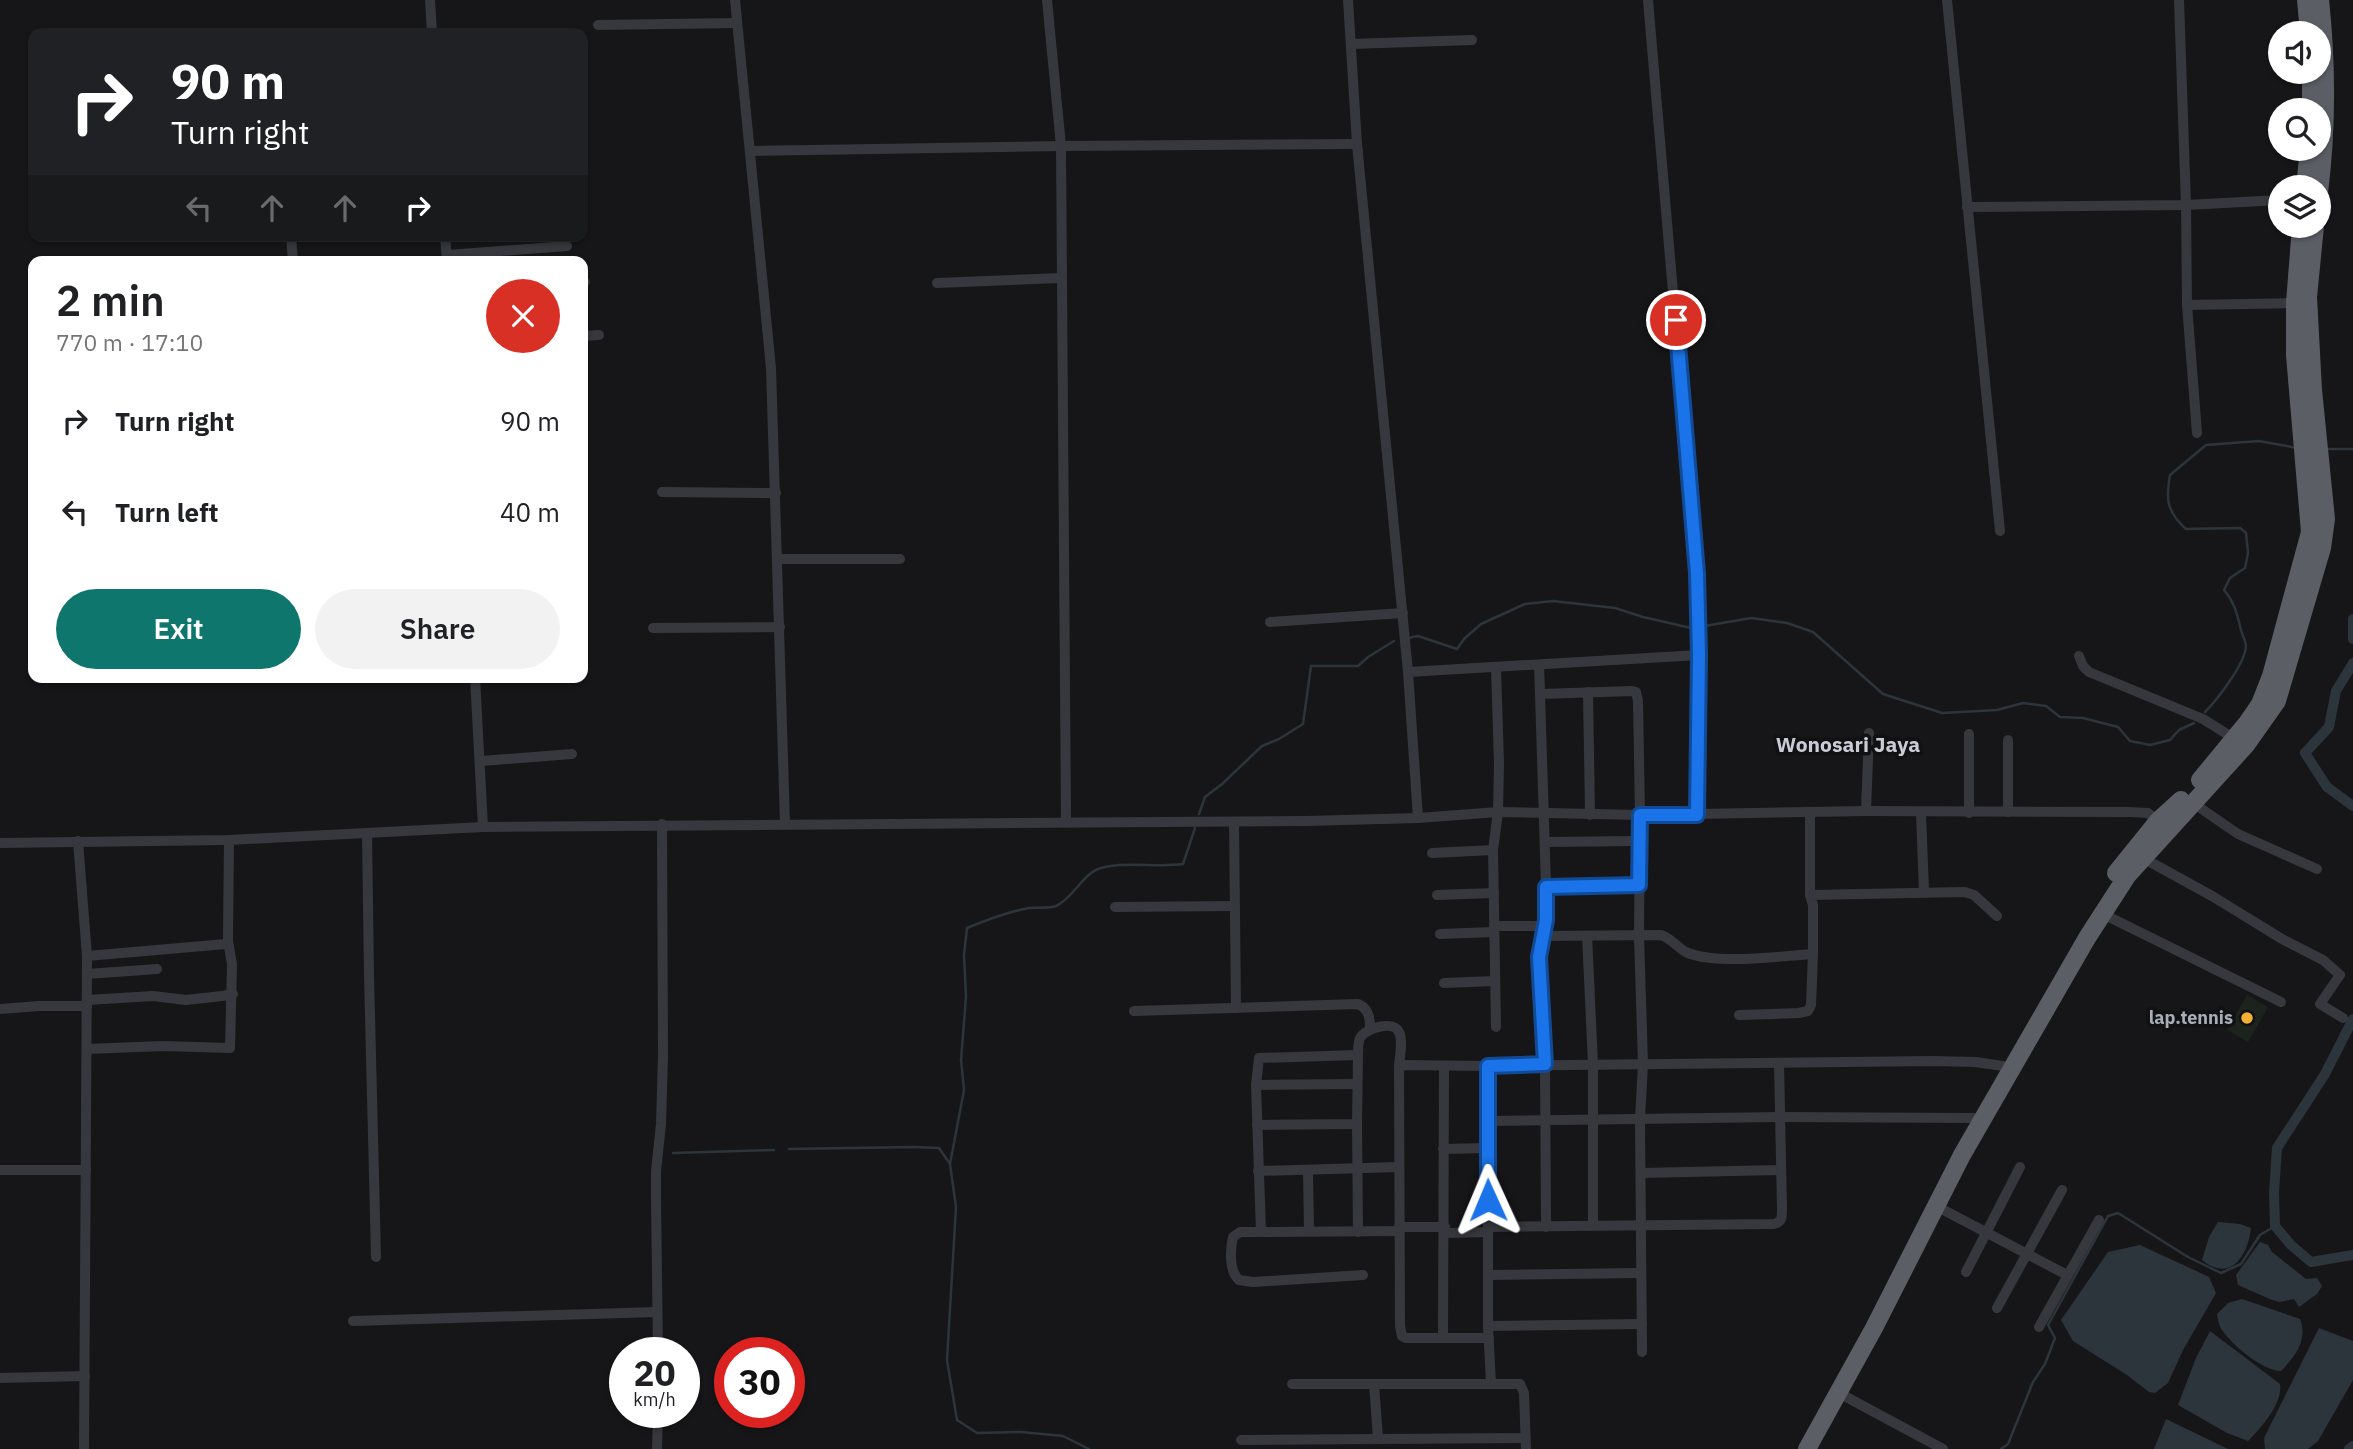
<!DOCTYPE html>
<html lang="en">
<head>
<meta charset="utf-8">
<style>
  body { margin:0; font-family:"IBM Plex Sans",sans-serif; background:#f2f2f2; color:#202124; height:100vh; display:flex; flex-direction:column; font-size:26px; white-space:nowrap }
  * { box-sizing:border-box; margin:0 }
  p { font-size:23px; color:#757577 }
  .icon { flex:none; width:38px; height:38px; fill:none; stroke:currentColor; stroke-width:2; stroke-linecap:round; stroke-linejoin:round }
  .map { position:relative; flex:1; overflow:hidden }
  .details { position:absolute; left:28px; top:256px; width:560px; height:427px; display:flex; flex-direction:column; background:#fff; border-radius:14px; box-shadow:0 2px 5px #0004 }
  .details>* { flex:none }
  .hud { position:absolute; left:28px; top:28px; width:560px; height:214px; border-radius:14px; box-shadow:0 2px 5px #0004; background:#202124; color:#fff; overflow:hidden }
  .buttons { position:absolute; left:2268px; top:21px; display:grid; gap:14px }
  .buttons a { display:grid; place-items:center; width:63px; height:63px; border-radius:50%; background:#fff; box-shadow:0 2px 5px #0004; font-size:35px }
  .speed { position:absolute; left:609px; top:1337px; display:flex; gap:14px; font-size:35px; font-weight:700; text-align:center }
  .speed>* { display:grid; place-content:center; width:91px; height:91px; border-radius:50%; background:#fff; box-shadow:0 2px 5px #0004; line-height:1 }
  .speed small { font-size:18px; font-weight:400 }
  .speed .limit { border:10px solid #d22; background:#fff; color:#111 }
  .pin { position:absolute; display:grid; place-items:center; width:60px; height:60px; color:#fff; margin:-30px; border:4px solid #fff; border-radius:50%; box-shadow:0 2px 7px #0007 }
  .me { position:absolute; width:77px; margin:-38px; rotate:359deg; stroke-linejoin:round; filter:drop-shadow(0 0 5px #0008) }
  .turn { display:flex; align-items:center; gap:24px; height:147px; padding:0 28px; font-size:32px }
  .turn .icon { width:91px; height:91px; stroke-width:2.5 }
  .turn b { display:block; font-size:49px; line-height:60px }
  .lanes { display:flex; align-items:center; height:66px; padding:0 28px; background:#0003; justify-content:center; gap:35px; direction:ltr }
  .lanes .off { opacity:.35 }
  .round { display:grid; place-items:center; flex:none; width:74px; height:74px; border-radius:37px; background:#f2f2f2 }
  .headline { display:flex; align-items:center; justify-content:space-between; height:119px; padding:0 28px }
  h1 { font-size:42px; font-weight:600; line-height:52px }
  .primary-button { display:flex; gap:14px; margin-top:auto; padding:14px 28px }
  .primary-button a { flex:1; height:80px; border-radius:42px; background:#0f766e; color:#fff; font-size:28px; font-weight:600; line-height:80px; text-align:center }
  .primary-button a+a { background:#f2f2f2; color:#202124 }
  ul { padding:0; list-style:none }
  li { display:flex; align-items:center; gap:21px; height:91px; padding:0 28px }
  li div { flex:1 }
  li b { display:block; font-size:26px }
  li em { font-style:normal }
  .map>svg:first-child { display:block }
  .green { fill:#1c231d }
  .water { fill:#2c353c }
  .lines { fill:none; stroke-linecap:round; stroke-linejoin:round }
  .stream { stroke:#2c353c; stroke-width:2.5 }
  .canal { stroke:#2c353c; stroke-width:10 }
  .minor { stroke:#37383d; stroke-width:10 }
  .trunk { stroke:#5b5e65; stroke-width:18 }
  .minor-bridge { stroke:#37383d; stroke-width:10 }
  .route-casing { stroke:#114b97; stroke-width:18 }
  .route { stroke:#1a73e8; stroke-width:12 }
  .poi-dot { fill:#f2b134; stroke:#111113; stroke-width:2.5 }
  .labels { text-anchor:middle; stroke-width:7; stroke-linejoin:round; paint-order:stroke }
  .poi-label { font-size:18px; font-weight:bold; fill:#a8adb8; stroke:#111113; text-anchor:end }
  .quarter-label { font-size:21px; font-weight:bold; fill:#c9ccd4; stroke:#111113 }
</style>
</head>
<body>
<div class="map">
<svg width="2353" height="1449" viewBox="0 0 2353 1449">
  <rect width="100%" height="100%" fill="#161618"/>
  <path class="green" d="M2247 995 2268 1007 2248 1042 2227 1030Z"/>
  <g class="water">
    <path d="M2218 1222 2240 1224 2251 1228C2248 1256 2230 1283 2202 1260L2209 1237Z"/>
    <path d="M2260 1242 2268 1245 2272 1252 2306 1279 2317 1278 2322 1286 2317 1294 2299 1307 2294 1299 2280 1302 2272 1300 2238 1285 2236 1275Z"/>
    <path d="M2140 1245 2209 1277 2216 1293 2183 1350 2168 1383 2155 1393 2149 1392 2127 1375 2073 1341 2061 1320 2108 1252Z"/>
    <path d="M2242 1299 2300 1319C2308 1339 2296 1356 2281 1371 2263 1371 2232 1345 2222 1330 2219 1326 2218 1320 2217 1314L2228 1303Z"/>
    <path d="M2319 1328 2353 1341V1380L2318 1441 2308 1449H2265L2264 1438Z"/>
    <path d="M2210 1331 2280 1384C2283 1403 2261 1428 2248 1441L2227 1433 2178 1405 2196 1358Z"/>
    <path d="M2166 1419 2228 1449H2154Z"/>
  </g>
  <g class="lines">
    <g class="stream">
      <path d="M2326 449H2353"/>
      <path d="M1705 626 1751 618 1787 623 1813 632 1883 694 1942 713 1997 710 2023 703 2046 706 2060 717 2083 718 2118 727 2130 741 2150 745 2170 740 2179 730 2194 723"/>
      <path d="M1408 638 1418 636 1457 649 1464 639 1481 624 1525 604 1553 601 1615 608 1643 617 1691 628"/>
      <path d="M2205 712C2217 700 2245 664 2246 646 2246 641 2242 635 2241 630 2237 614 2235 603 2224 590L2230 578 2245 568 2248 553 2246 533 2240 528 2186 529C2166 511 2166 499 2170 475L2206 445 2259 441 2297 448"/>
      <path d="M1199 814 1205 797 1222 784 1262 746 1279 739 1303 724 1311 666H1358L1368 657 1394 641"/>
      <path d="M789 1149 913 1147 939 1148 950 1164 956 1207 947 1360 957 1420 977 1433 1021 1432 1063 1436 1089 1449"/>
      <path d="M673 1153 774 1150"/>
      <path d="M950 1164 964 1090 961 1060 966 997 964 955 967 928C987 920 1007 912 1029 908 1037 907 1048 909 1056 906 1072 899 1082 876 1096 870 1117 860 1158 868 1183 864L1195 828"/>
      <path d="M2001 1449 2008 1444 2033 1382 2045 1364 2055 1338 2048 1325 2108 1216 2118 1213 2188 1257 2221 1273 2241 1264 2260 1235 2275 1226"/>
    </g>
    <g class="canal">
      <path d="M2353 619V639"/>
      <path d="M2353 663 2336 691 2329 727 2305 753 2327 787 2353 806"/>
      <path d="M2353 1019 2325 1074 2277 1148 2274 1193 2275 1226 2291 1245 2311 1262 2353 1255"/>
      <path d="M2349 1449 2353 1446"/>
    </g>
    <g class="minor">
      <path d="M430 0 432 33"/>
      <path d="M735 0 771 368 785 824"/>
      <path d="M1047 0 1061 146 1066 821"/>
      <path d="M1348 0 1357 144 1408 672 1418 818"/>
      <path d="M1648 0 1697 573 1699 655 1697 815"/>
      <path d="M1947 0 2000 531"/>
      <path d="M2179 0 2186 205 2187 305 2197 433"/>
      <path d="M598 25 737 23"/>
      <path d="M1351 44 1472 40"/>
      <path d="M750 151 1061 146 1357 144"/>
      <path d="M1967 207 2186 205 2280 200"/>
      <path d="M291 236 293 261"/>
      <path d="M445 236 447 261"/>
      <path d="M447 255 567 246"/>
      <path d="M583 282H585"/>
      <path d="M937 283 1061 278"/>
      <path d="M2187 305 2295 303"/>
      <path d="M583 336 599 335"/>
      <path d="M662 492 776 493"/>
      <path d="M778 559H900"/>
      <path d="M1270 622 1403 613"/>
      <path d="M653 628 780 627"/>
      <path d="M2079 656 2083 666 2089 672 2203 719 2235 739"/>
      <path d="M1539 665 1540 694"/>
      <path d="M1496 668 1499 763 1498 812 1493 850 1496 1027"/>
      <path d="M1408 672 1699 655"/>
      <path d="M475 677 483 827"/>
      <path d="M1588 692 1590 815"/>
      <path d="M2008 740V812"/>
      <path d="M481 761 572 754"/>
      <path d="M2193 803 2238 834 2317 869"/>
      <path d="M1866 811 1869 733"/>
      <path d="M1810 813V895"/>
      <path d="M1921 813 1924 892"/>
      <path d="M1969 813V734"/>
      <path d="M1234 822 1236 1008"/>
      <path d="M367 833 369 975 376 1257"/>
      <path d="M78 841 87 956 84 1449"/>
      <path d="M1545 842 1640 841"/>
      <path d="M0 843 229 840 483 827 1306 821 1418 818 1498 812 1640 815 1866 811 2129 812 2148 813 2158 821"/>
      <path d="M1432 853 1493 850"/>
      <path d="M2143 858 2212 896 2282 939 2323 960 2340 975 2320 1004 2343 1018"/>
      <path d="M1546 887 1639 885"/>
      <path d="M1437 895 1494 893"/>
      <path d="M1115 907 1235 906"/>
      <path d="M2103 914 2281 1002"/>
      <path d="M1494 926H1545"/>
      <path d="M1440 934 1494 932"/>
      <path d="M1542 936 1661 935C1673 939 1678 949 1688 953 1719 965 1779 956 1813 954L1811 1005 1808 1011 1799 1013 1739 1015"/>
      <path d="M1587 936 1593 1064V1225"/>
      <path d="M1813 954V905L1810 895 1965 892 1974 895 1997 916"/>
      <path d="M87 956 226 944 228 939 229 840"/>
      <path d="M87 974 157 969"/>
      <path d="M1444 983 1495 981"/>
      <path d="M87 1000 153 996 186 1000 222 996"/>
      <path d="M0 1009 39 1006H87"/>
      <path d="M1134 1011 1358 1004C1368 1008 1370 1017 1370 1028"/>
      <path d="M87 1049 163 1046 230 1048 232 964 228 941"/>
      <path d="M1399 1065C1400 1056 1403 1040 1399 1032 1393 1020 1366 1028 1360 1038 1358 1043 1358 1050 1358 1055L1259 1058 1256 1085 1261 1232 1399 1231"/>
      <path d="M1488 1066 1934 1061 1975 1062 2003 1066"/>
      <path d="M1256 1085 1357 1084"/>
      <path d="M1487 1121 1781 1117 1973 1118"/>
      <path d="M1357 1124 1358 1232"/>
      <path d="M1257 1125 1357 1124 1358 1055"/>
      <path d="M1443 1149 1488 1148"/>
      <path d="M0 1170H86"/>
      <path d="M1308 1170 1309 1231"/>
      <path d="M1258 1171 1399 1167"/>
      <path d="M1641 1173 1781 1170"/>
      <path d="M1936 1206 2067 1275"/>
      <path d="M1399 1227H1445"/>
      <path d="M1488 1227 1774 1224C1782 1222 1782 1218 1782 1209L1779 1063"/>
      <path d="M1546 1227 1545 1064 1539 957 1546 920V887L1540 694 1632 691 1636 692 1638 701 1640 815 1639 936 1643 1064 1640 1119 1642 1352"/>
      <path d="M1261 1232H1240L1233 1237C1230 1250 1229 1271 1239 1280L1253 1282 1363 1275"/>
      <path d="M1445 1233 1488 1232"/>
      <path d="M1966 1272 2020 1167"/>
      <path d="M1489 1275 1641 1273"/>
      <path d="M1997 1308 2062 1190"/>
      <path d="M353 1321 657 1312"/>
      <path d="M1488 1326 1642 1324"/>
      <path d="M2039 1327 2099 1220"/>
      <path d="M1443 1337 1444 1066"/>
      <path d="M1489 1338H1406L1402 1336 1400 1326 1399 1065 1488 1066V1326L1491 1383"/>
      <path d="M658 1353 656 1197V1171L661 1124 663 1056 662 824"/>
      <path d="M0 1378 85 1376"/>
      <path d="M1292 1384H1520L1524 1393 1526 1449"/>
      <path d="M1374 1384 1378 1438"/>
      <path d="M1837 1392 1943 1449"/>
      <path d="M1241 1440 1525 1438"/>
      <path d="M657 1449 658 1412"/>
    </g>
    <g class="trunk">
      <path d="M2306 0 2309 33"/>
      <path d="M2311 72V110"/>
      <path d="M2305 187 2309 149"/>
      <path d="M2319 193C2327 128 2327 65 2320 0"/>
      <path d="M2200 780 2247 723 2260 704 2271 676 2310 532 2295 355V303L2301 226"/>
      <path d="M2116 873 2158 821 2181 800"/>
      <path d="M1807 1449 1874 1328 1962 1155 2087 938 2127 876 2246 745 2277 701 2322 548 2326 519 2313 390 2308 297 2315 226"/>
    </g>
    <path class="minor-bridge" d="M222 996 233 994"/>
  </g>
  <g class="lines">
    <defs>
      <path id="route" d="M1488 1200V1066L1545 1064 1539 957 1546 920V887L1639 885 1640 815H1697L1699 655 1697 573 1676 320"/>
    </defs>
    <use href="#route" class="route-casing"/>
    <use href="#route" class="route"/>
  </g>
  <circle class="poi-dot" cx="2247" cy="1018" r="7"/>
  <g class="labels">
    <g class="poi-label">
      <text x="2233" y="1024">lap.tennis</text>
    </g>
    <g class="quarter-label">
      <text x="1848" y="752">Wonosari Jaya</text>
    </g>
  </g>
</svg>
<div class="buttons">
<a><svg class="icon" aria-label="sound" viewBox="0 0 24 24"><path d="M4 9h4l5-4v14l-5-4H4zM17 9q2 3 0 6"/></svg></a>
<a><svg class="icon" aria-label="search" viewBox="0 0 24 24"><circle cx="10" cy="10" r="6"/><path d="M15 15l6 6"/></svg></a>
<a><svg class="icon" aria-label="layers" viewBox="0 0 24 24"><path d="M12 4l9 5-9 5-9-5zM3 14l9 5 9-5"/></svg></a>
</div>
<div class="speed"><div>20<small>km/h</small></div><div class="limit">30</div></div>
<div class="pin" style="left:1676px;top:320px;background:#d93025"><svg class="icon" aria-label="arrive" viewBox="0 0 24 24"><path d="M6 21V4h12l-3 4 3 4H6"/></svg></div>
<svg class="me" style="left:1488px;top:1200px" viewBox="-20 -20 40 40"><path d="M0-17L14 15 0 8-14 15z" fill="#1a73e8" stroke="#fff" stroke-width="4"/></svg>
<div class="hud">
<div class="turn"><svg class="icon" aria-label="right" viewBox="0 0 24 24"><path d="M7 20v-9h11M14 6l5 5-5 5"/></svg><div><b>90 m</b>Turn right</div></div>
<div class="lanes"><svg class="icon off" aria-label="left" viewBox="0 0 24 24"><path d="M17 20v-9H6M10 6l-5 5 5 5"/></svg><svg class="icon off" aria-label="ahead" viewBox="0 0 24 24"><path d="M12 20V5M6 11l6-6 6 6"/></svg><svg class="icon off" aria-label="ahead" viewBox="0 0 24 24"><path d="M12 20V5M6 11l6-6 6 6"/></svg><svg class="icon" aria-label="right" viewBox="0 0 24 24"><path d="M7 20v-9h11M14 6l5 5-5 5"/></svg></div>
</div>
<section class="details">
<div class="headline"><div><h1>2 min</h1><p>770 m · 17:10</p></div><a class="round" style="background:#d93025;color:#fff"><svg class="icon" aria-label="close" viewBox="0 0 24 24"><path d="M6 6l12 12M18 6L6 18"/></svg></a></div>
<ul>
<li><svg class="icon" aria-label="right" viewBox="0 0 24 24"><path d="M7 20v-9h11M14 6l5 5-5 5"/></svg><div><b>Turn right</b></div><em>90 m</em></li>
<li><svg class="icon" aria-label="left" viewBox="0 0 24 24"><path d="M17 20v-9H6M10 6l-5 5 5 5"/></svg><div><b>Turn left</b></div><em>40 m</em></li>
</ul>
<div class="primary-button"><a>Exit</a><a>Share</a></div>
</section>
</div>
</body>
</html>
